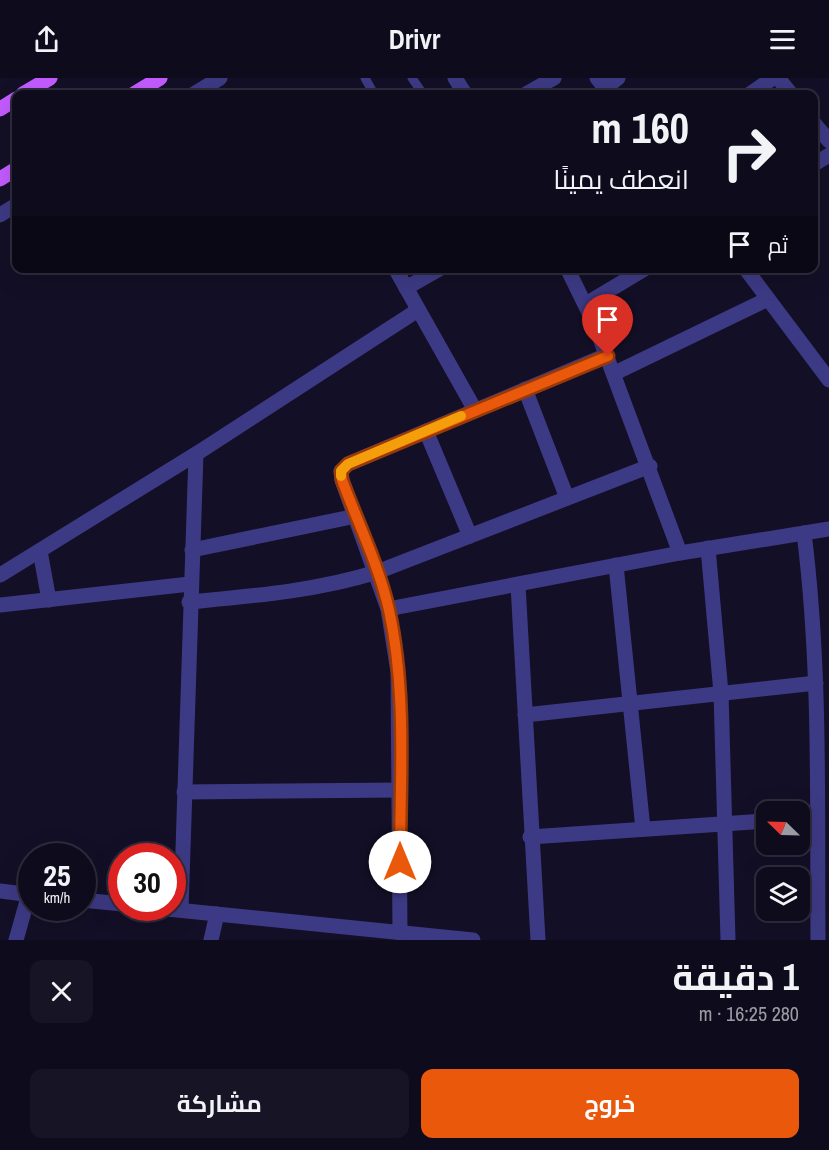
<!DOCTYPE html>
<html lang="ar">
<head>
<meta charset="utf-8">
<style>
  body { margin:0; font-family:"Archivo Narrow",Cairo,sans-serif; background:#171425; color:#f1f3f6; direction:rtl; height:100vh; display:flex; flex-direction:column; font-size:22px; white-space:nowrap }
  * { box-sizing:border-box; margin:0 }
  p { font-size:20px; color:#9b9ba3 }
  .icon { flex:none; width:33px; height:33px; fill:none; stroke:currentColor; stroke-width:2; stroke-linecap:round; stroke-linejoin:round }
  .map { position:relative; height:862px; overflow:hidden; direction:ltr }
  .sheet { display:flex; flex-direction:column; background:#0e0b1c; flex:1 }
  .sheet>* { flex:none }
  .guide { position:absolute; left:12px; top:12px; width:806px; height:183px; border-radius:12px; box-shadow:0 6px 24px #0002,0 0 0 2px #2e2b3b; direction:rtl; background:#0e0b1c; color:#f1f3f6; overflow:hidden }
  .needle { width:39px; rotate:293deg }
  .tools { position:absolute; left:756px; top:723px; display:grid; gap:12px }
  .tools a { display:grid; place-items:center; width:54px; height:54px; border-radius:12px; background:#0e0b1c; box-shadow:0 6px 24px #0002,0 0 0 2px #2e2b3b; font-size:30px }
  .speed { position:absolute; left:18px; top:765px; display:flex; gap:12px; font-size:30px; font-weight:700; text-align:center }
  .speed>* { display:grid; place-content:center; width:78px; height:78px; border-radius:50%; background:#0e0b1c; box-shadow:0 6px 24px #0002,0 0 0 2px #2e2b3b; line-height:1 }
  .speed small { font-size:15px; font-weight:400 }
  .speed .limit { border:9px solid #d22; background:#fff; color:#111 }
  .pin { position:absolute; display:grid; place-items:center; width:51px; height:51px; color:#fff; margin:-62px -26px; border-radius:50% 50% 50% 0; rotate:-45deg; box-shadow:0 0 6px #0007 }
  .pin .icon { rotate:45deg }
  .me { position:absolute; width:66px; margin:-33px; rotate:0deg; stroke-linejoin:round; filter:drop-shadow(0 0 4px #0008) }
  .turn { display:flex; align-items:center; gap:21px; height:126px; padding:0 30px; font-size:27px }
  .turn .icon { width:78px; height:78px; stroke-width:2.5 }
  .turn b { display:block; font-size:42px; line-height:51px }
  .then { display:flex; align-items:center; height:57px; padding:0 30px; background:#0003; gap:12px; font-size:22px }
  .round { display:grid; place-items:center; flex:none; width:63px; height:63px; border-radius:12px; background:#171425 }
  .headline { display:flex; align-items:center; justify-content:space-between; height:102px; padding:0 30px }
  h1 { font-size:36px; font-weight:700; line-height:45px }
  .button { display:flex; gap:12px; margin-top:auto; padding:12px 30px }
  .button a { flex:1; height:69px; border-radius:12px; background:#ea580c; color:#fff; font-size:24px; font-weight:700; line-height:69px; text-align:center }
  .button a+a { background:#171425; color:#f1f3f6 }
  header { display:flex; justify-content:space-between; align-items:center; height:78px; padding:0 30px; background:#0e0b1c; font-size:27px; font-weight:700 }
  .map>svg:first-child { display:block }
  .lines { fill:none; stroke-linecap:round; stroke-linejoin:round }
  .lane { stroke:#3d3a85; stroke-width:9 }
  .street { stroke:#3d3a85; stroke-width:15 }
  .primary { stroke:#c25bff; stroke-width:15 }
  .route-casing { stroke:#983908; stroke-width:15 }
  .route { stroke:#ea580c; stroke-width:10 }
  .slow { stroke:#f59e0b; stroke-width:10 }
</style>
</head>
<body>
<header><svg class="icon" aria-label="menu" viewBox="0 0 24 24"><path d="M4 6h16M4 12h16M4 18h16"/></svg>Drivr<svg class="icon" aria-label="share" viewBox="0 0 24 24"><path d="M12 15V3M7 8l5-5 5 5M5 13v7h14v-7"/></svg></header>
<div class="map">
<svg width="829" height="862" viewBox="0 0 829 862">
  <rect width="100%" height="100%" fill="#130f26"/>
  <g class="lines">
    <g class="lane">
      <path d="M365 0 374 16"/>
      <path d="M412 0 423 16"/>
    </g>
    <g class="street">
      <path d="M455 0 465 16"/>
      <path d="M597 0 610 16"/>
      <path d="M778 0 791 16"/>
      <path d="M605 10 618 0"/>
      <path d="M194 16 220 0"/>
      <path d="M526 16 554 0"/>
      <path d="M750 16 773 0"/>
      <path d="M813 44 829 63"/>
      <path d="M813 87 829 77"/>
      <path d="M0 137 16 127"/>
      <path d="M395 190 475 332"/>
      <path d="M567 190 595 247 680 475"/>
      <path d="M745 190 829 302"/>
      <path d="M406 210 441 190"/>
      <path d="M586 226 646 190"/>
      <path d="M615 295 768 221"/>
      <path d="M525 311 567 420"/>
      <path d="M426 353 470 458"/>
      <path d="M804 455C821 590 817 726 818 862"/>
      <path d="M708 470 721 615 728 862"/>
      <path d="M192 472 356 438"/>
      <path d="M40 473 49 522"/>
      <path d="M616 487 643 751"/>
      <path d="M0 497 196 376 418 232"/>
      <path d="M518 507 538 862"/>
      <path d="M189 524C253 518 316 513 377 494L650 388"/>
      <path d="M0 527 190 506"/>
      <path d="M388 531 680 475 829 451"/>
      <path d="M525 637 816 605"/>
      <path d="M184 714 400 712"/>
      <path d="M800 742 817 741"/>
      <path d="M530 759 766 743"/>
      <path d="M0 813 32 817"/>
      <path d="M82 822 122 826"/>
      <path d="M157 830 473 862"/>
      <path d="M181 832 196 376"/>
      <path d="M400 855 398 594 388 531 342 402 341 393 348 386 607 277"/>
      <path d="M16 862 29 816"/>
      <path d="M211 862 217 836"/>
    </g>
    <g class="primary">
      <path d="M23 16 50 0"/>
      <path d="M134 16 160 0"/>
      <path d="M0 31 16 21"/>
      <path d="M0 101 16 91"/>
    </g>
  </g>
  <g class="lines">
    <defs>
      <path id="route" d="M400 784C400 700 407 614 389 532 379 488 358 445 342 402L341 393 348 386 608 278"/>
    </defs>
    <use href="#route" class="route-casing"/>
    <use href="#route" class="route"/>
    <path class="slow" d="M341 398V393L348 386 461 338"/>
  </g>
</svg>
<div class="tools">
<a><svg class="needle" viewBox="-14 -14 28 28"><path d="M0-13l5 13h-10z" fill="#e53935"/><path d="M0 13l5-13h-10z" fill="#9b9ba3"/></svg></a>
<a><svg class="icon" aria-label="layers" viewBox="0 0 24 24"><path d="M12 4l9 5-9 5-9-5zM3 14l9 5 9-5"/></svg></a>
</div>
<div class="speed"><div>25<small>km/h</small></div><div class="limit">30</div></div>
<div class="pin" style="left:608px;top:278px;background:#d93025"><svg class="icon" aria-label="arrive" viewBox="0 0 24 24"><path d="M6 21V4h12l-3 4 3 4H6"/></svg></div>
<svg class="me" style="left:400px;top:784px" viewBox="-20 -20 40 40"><circle r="19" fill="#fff"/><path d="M0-13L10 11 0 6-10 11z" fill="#ea580c"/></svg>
<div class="guide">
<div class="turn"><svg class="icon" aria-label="right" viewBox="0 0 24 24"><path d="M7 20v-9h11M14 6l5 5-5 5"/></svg><div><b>160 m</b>انعطف يمينًا</div></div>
<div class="then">ثم<svg class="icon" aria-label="arrive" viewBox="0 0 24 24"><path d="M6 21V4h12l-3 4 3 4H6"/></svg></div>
</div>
</div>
<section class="sheet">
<div class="headline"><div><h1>1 دقيقة</h1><p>280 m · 16:25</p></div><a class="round"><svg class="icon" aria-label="close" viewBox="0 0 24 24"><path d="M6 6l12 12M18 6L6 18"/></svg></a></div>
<div class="button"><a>خروج</a><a>مشاركة</a></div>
</section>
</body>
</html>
